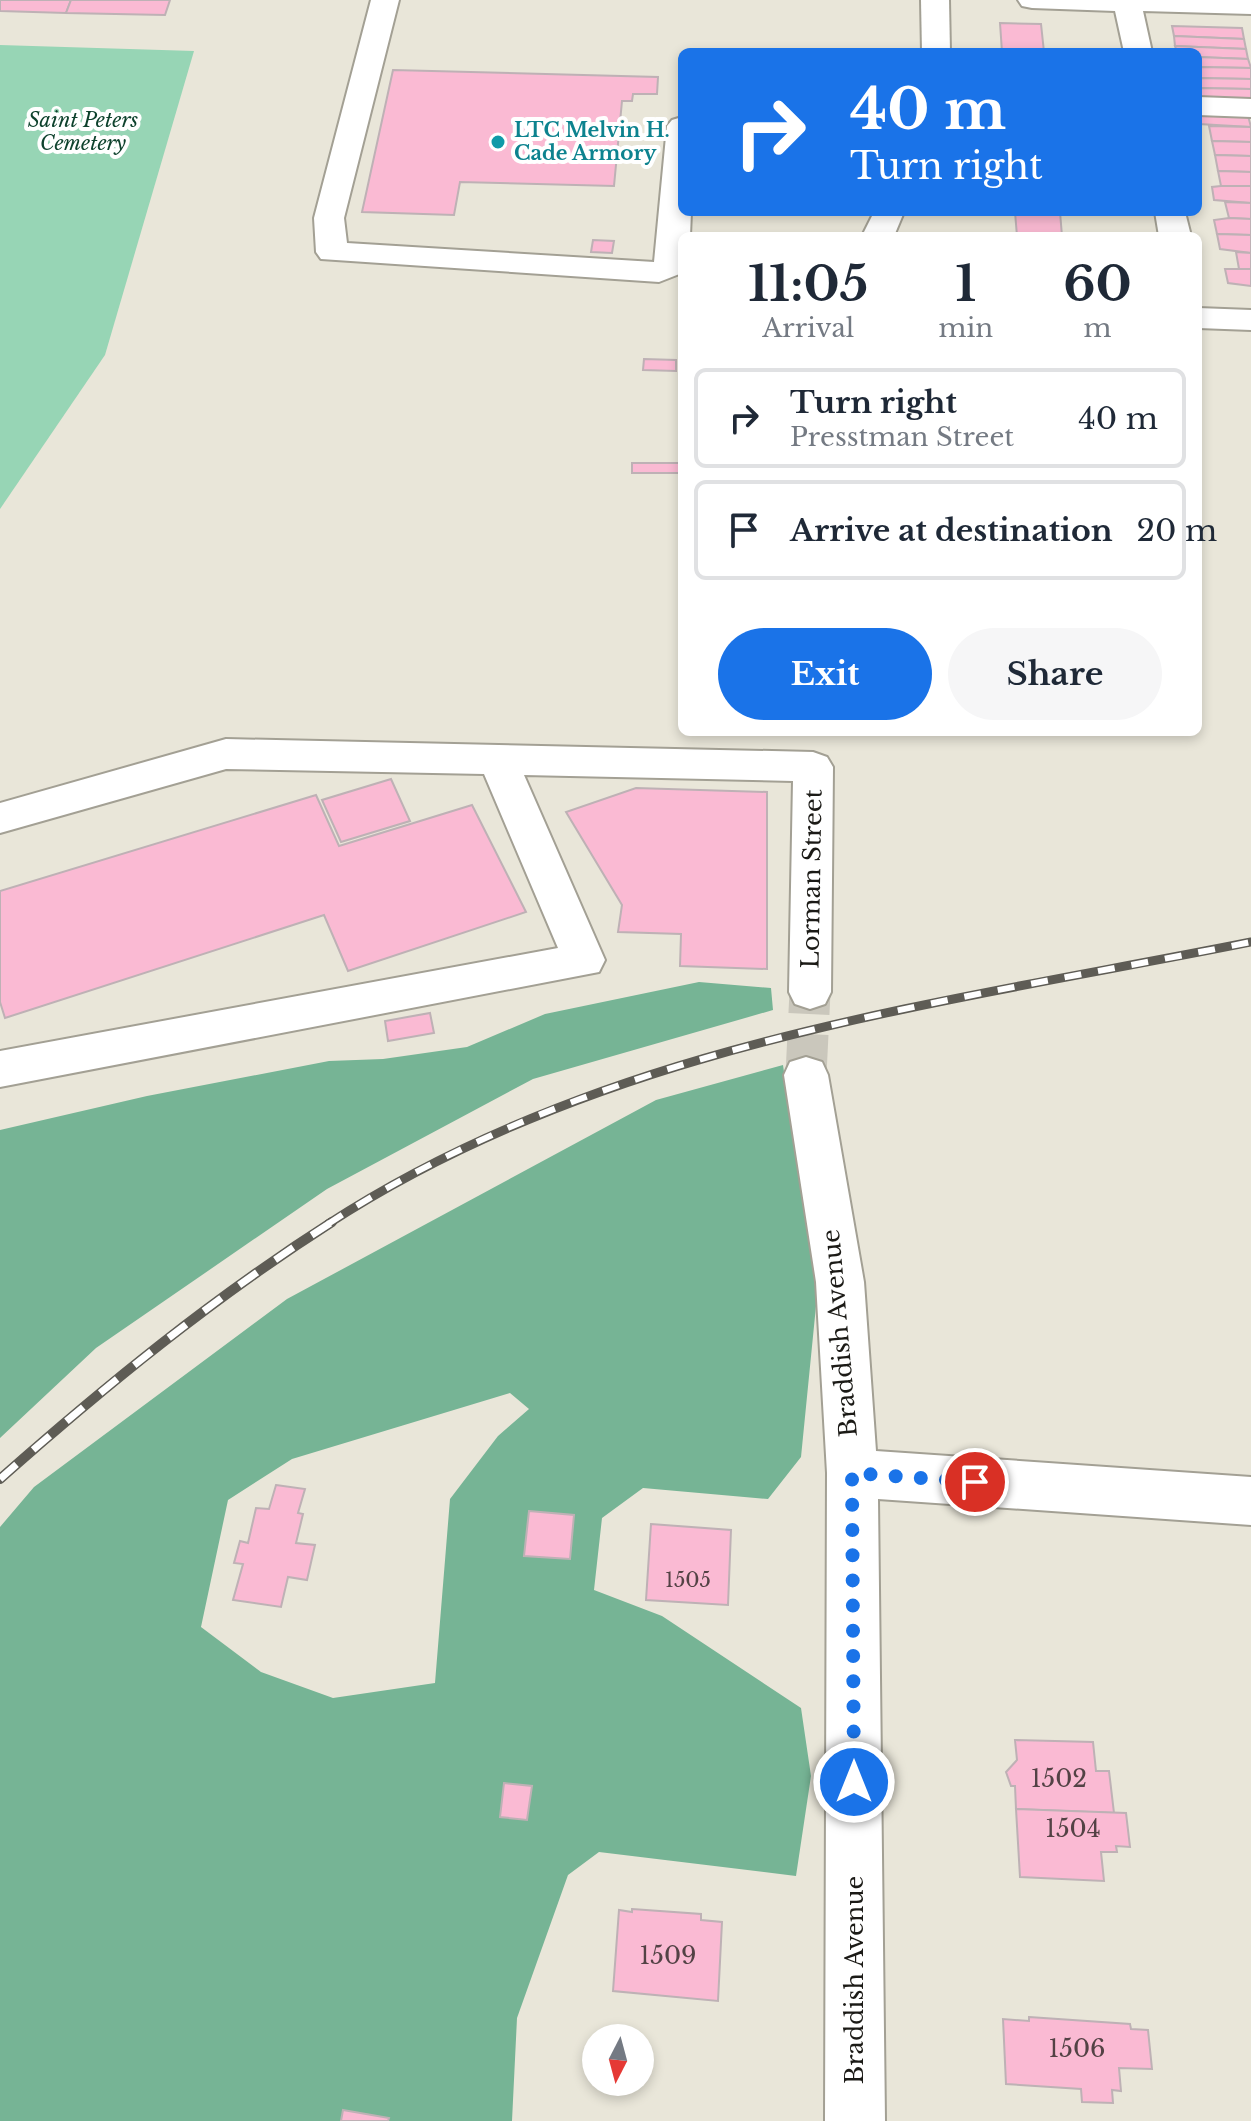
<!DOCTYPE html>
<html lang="en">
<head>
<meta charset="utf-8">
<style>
  body { margin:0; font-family:"Libre Baskerville",serif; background:#f6f6f7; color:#1f2937; height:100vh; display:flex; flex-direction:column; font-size:30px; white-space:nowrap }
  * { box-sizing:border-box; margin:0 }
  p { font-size:26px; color:#747a83 }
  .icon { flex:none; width:44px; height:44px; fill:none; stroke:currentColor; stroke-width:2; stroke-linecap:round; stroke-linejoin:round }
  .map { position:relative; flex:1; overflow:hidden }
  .panel { position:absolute; left:678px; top:232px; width:524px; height:504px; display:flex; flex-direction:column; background:#fff; border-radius:12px; box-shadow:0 4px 12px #0003 }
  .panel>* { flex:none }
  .guide { position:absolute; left:678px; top:48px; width:524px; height:168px; border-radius:12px; box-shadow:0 4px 12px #0003; background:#1a73e8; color:#fff; overflow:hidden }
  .needle { width:52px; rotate:186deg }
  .controls { position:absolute; left:582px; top:2024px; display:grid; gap:16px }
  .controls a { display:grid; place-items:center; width:72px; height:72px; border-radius:50%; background:#fff; box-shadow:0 4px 12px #0003; font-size:40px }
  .pin { position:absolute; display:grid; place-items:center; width:68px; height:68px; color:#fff; margin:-34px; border:4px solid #fff; border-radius:50%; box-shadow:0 2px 8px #0007 }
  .me { position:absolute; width:88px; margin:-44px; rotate:0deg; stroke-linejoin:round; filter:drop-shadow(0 0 6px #0008) }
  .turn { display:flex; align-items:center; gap:28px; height:168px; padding:0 40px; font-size:36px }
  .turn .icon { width:104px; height:104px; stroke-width:2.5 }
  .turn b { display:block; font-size:56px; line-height:68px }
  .eta { display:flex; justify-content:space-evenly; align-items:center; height:136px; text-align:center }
  .eta b { font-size:48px; font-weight:700; line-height:56px }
  .action { display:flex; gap:16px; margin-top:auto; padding:16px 40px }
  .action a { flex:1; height:92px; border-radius:48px; background:#1a73e8; color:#fff; font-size:32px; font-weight:700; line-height:92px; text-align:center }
  .action a+a { background:#f6f6f7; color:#1f2937 }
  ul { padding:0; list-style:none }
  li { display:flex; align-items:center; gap:24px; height:100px; margin:0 16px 12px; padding:0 24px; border:4px solid #e0e1e3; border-radius:12px }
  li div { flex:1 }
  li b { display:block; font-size:30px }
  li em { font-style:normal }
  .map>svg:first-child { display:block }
  .green { fill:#97d5b5 }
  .forest { fill:#76b495; fill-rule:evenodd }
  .building { fill:#fabad3; stroke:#beb1b5; stroke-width:2 }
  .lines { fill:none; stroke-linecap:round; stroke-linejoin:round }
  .minor-tunnel { stroke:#cac7bc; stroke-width:41; stroke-dasharray:41 20; stroke-linecap:butt }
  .minor-casing { stroke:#a3a094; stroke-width:4 }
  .minor { fill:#fff; fill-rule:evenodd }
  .rail-far1-casing { stroke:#5e5c55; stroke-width:9 }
  .rail-casing { stroke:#5e5c55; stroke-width:10 }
  .rail-far1 { stroke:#fff; stroke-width:6; stroke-dasharray:17; stroke-linecap:butt }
  .rail { stroke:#fff; stroke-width:7; stroke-dasharray:22; stroke-linecap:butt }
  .route { stroke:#1a73e8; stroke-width:14; stroke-dasharray:0 25.2 }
  .culture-dot { fill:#0f9aa8; stroke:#fff; stroke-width:3 }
  .labels { text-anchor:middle; stroke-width:8; stroke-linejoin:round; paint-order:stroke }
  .far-park-label { font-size:20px; font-style:italic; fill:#0e422d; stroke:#fff }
  .far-culture-label { font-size:20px; font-weight:bold; fill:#0d838f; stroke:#fff; text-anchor:start }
  .number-label { font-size:20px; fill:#534245 }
  .street-label { font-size:24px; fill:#1b1a16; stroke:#fff }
  .near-number-label { font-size:24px; fill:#534245 }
</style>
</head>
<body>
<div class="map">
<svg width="1251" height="2121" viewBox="0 0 1251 2121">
  <rect width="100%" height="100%" fill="#e9e6d9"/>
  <path class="green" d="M0 45 194 51 105 355 0 509Z"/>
  <g class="forest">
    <path d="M699 982 771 988 773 1010 533 1079 327 1189 96 1348 0 1438V1130L147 1096 329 1061 383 1059 467 1047 545 1014Z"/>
    <path d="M783 1065 817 1296 801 1457 768 1499 643 1488 602 1518 594 1590 662 1616 801 1708 811 1776 796 1876 599 1852 568 1875 517 2018 512 2121H0V1527L34 1487 287 1299 656 1100ZM510 1393 529 1409 498 1436 450 1499 435 1683 333 1698 261 1672 201 1627 228 1500 292 1459Z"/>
  </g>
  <g class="building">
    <path d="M0 0H71L66 13 0 11Z"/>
    <path d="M71 0H170L165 15 66 13Z"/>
    <path d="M1000 23 1041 24 1044 52H1002Z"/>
    <path d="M1172 26 1242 28 1244 39 1174 36Z"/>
    <path d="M1174 36 1244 39 1246 49 1175 46Z"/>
    <path d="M1175 46 1246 49 1248 59 1198 57V52H1177Z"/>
    <path d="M1198 57 1248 59 1251 68 1198 67Z"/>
    <path d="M1198 67 1251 68V79L1198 78Z"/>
    <path d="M393 70 658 77 657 94H633L632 101H622L614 186 460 182 454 215 362 212Z"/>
    <path d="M1198 78 1251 79V89L1198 88Z"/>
    <path d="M1198 88 1251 89V101L1198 98Z"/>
    <path d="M1206 111 1247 112 1251 127 1199 124 1198 116H1207Z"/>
    <path d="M1209 126 1251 127V142L1212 141Z"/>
    <path d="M1212 141 1251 142V156L1215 155Z"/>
    <path d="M1215 155 1251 156V172L1218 171Z"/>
    <path d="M1218 171 1251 172V186H1221Z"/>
    <path d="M1221 186H1251V203L1214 200 1212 187Z"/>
    <path d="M1225 202 1251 203V219L1229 218Z"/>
    <path d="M1015 212H1060L1062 236H1017Z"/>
    <path d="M1229 218 1251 219V235L1217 234 1214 220Z"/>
    <path d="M1217 234 1251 235V253L1220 249Z"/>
    <path d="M593 240 614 241 612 253 591 252Z"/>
    <path d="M1236 252 1251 253V269H1239Z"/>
    <path d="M1225 269H1251V286L1228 283Z"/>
    <path d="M644 359 676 360V371L643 370Z"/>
    <rect x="632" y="463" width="50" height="10"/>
    <path d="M391 779 410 821 341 842 322 800Z"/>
    <path d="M636 788 767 792V969L680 966 681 934 618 932 622 905 566 812Z"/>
    <path d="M316 795 339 846 472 805 526 912 348 971 324 915 5 1018 0 1002V891Z"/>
    <path d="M430 1013 434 1033 388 1041 385 1021Z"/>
    <path d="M276 1485 305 1489 298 1513 303 1514 296 1543 315 1545 307 1580 288 1577 281 1607 233 1600 243 1564 234 1563 240 1541 248 1543 256 1508 269 1509Z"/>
    <path d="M529 1511 574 1515 570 1559 524 1556Z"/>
    <path d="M651 1524 731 1530 728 1605 646 1600Z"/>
    <path d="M1015 1740 1093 1742 1096 1771H1109L1114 1813 1016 1809 1015 1786H1011L1006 1772 1017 1760Z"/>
    <path d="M504 1783 532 1786 527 1820 500 1817Z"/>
    <path d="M1016 1809 1126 1813 1130 1847 1116 1846 1117 1852H1101L1104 1881 1020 1877Z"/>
    <path d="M632 1909 701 1914V1920L722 1922 718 2001 613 1991 619 1910 632 1912Z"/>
    <path d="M1029 2017 1130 2024 1131 2029 1148 2030 1152 2069 1119 2068 1121 2091 1112 2090 1113 2103 1082 2102 1081 2089 1006 2084 1003 2019 1029 2021Z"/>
    <path d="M343 2110 389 2118 388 2121H341Z"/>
  </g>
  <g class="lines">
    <path class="minor-tunnel" d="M806 1075 810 992"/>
    <defs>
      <g id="minor">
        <path d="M371 0H399L344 218 347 243 654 262 667 126 672 120 682 117V212H691L690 236H682V273L659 282 321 259 316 252 314 218Z"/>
        <path d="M921 0H949L950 52H922Z"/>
        <path d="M1018 0H1251V14L1143 11 1152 52H1124L1115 11 1032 8 1022 6Z"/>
        <path d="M1198 97 1251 99V117L1198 115Z"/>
        <path d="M874 212H904L894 236H862Z"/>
        <path d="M1155 212H1185L1191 236H1159Z"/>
        <path d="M1198 308 1251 310V330L1198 328Z"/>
        <path d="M226 739 813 752 827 757 833 767 831 992 825 1004 810 1009 795 1004 789 992 793 781 524 775 605 960 599 972 0 1087V1051L558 948 484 774 226 769 0 833V803Z"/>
        <path d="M806 1057 822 1062 828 1075 864 1282 876 1451 1251 1477V1525L878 1499 885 2121H825L827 1473 816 1282 784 1075 790 1062Z"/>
      </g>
    </defs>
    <use href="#minor" class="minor-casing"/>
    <use href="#minor" class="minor"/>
    <defs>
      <path id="rail-far1" d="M328 1224C604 1044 935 1005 1251 942"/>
      <path id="rail" d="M0 1479C105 1386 213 1298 332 1222"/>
    </defs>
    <use href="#rail-far1" class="rail-far1-casing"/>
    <use href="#rail" class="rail-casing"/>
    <use href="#rail-far1" class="rail-far1"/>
    <use href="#rail" class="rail"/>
  </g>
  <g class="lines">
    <path class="route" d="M854 1782 852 1473 975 1482"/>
  </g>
  <circle class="culture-dot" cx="498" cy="142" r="8"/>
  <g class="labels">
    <g class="far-park-label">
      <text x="83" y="127">Saint Peters<tspan x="83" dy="23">Cemetery</tspan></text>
    </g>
    <g class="far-culture-label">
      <text x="514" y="137">LTC Melvin H.<tspan x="514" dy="23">Cade Armory</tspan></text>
    </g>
    <g class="number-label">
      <text x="688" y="1587">1505</text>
    </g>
    <g class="street-label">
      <text transform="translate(812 879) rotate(-89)" y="8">Lorman Street</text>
      <text transform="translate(840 1333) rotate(-95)" y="8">Braddish Avenue</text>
      <text transform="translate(855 1980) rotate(-90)" y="8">Braddish Avenue</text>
    </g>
    <g class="near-number-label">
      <text x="1059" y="1787">1502</text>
      <text x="1073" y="1837">1504</text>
      <text x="668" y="1964">1509</text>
      <text x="1077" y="2057">1506</text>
    </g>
  </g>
</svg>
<div class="controls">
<a><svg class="needle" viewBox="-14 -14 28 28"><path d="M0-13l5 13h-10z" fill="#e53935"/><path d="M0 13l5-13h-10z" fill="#747a83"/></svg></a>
</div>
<div class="pin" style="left:975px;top:1482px;background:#d93025"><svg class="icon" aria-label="arrive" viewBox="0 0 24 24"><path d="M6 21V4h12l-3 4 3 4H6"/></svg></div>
<svg class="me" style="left:854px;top:1782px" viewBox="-20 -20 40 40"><circle r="17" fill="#1a73e8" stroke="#fff" stroke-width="3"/><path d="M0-11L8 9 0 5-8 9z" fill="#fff"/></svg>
<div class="guide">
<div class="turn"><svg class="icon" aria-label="right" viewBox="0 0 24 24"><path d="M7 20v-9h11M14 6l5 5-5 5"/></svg><div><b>40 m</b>Turn right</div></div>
</div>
<section class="panel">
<div class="eta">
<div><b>11:05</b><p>Arrival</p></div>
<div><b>1</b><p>min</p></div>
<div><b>60</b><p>m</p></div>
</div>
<ul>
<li><svg class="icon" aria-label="right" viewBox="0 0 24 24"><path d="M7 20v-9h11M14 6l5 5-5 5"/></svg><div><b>Turn right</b><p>Presstman Street</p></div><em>40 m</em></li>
<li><svg class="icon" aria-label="arrive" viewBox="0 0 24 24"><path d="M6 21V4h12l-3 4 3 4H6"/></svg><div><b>Arrive at destination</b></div><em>20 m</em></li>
</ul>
<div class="action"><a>Exit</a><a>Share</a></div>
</section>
</div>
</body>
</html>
